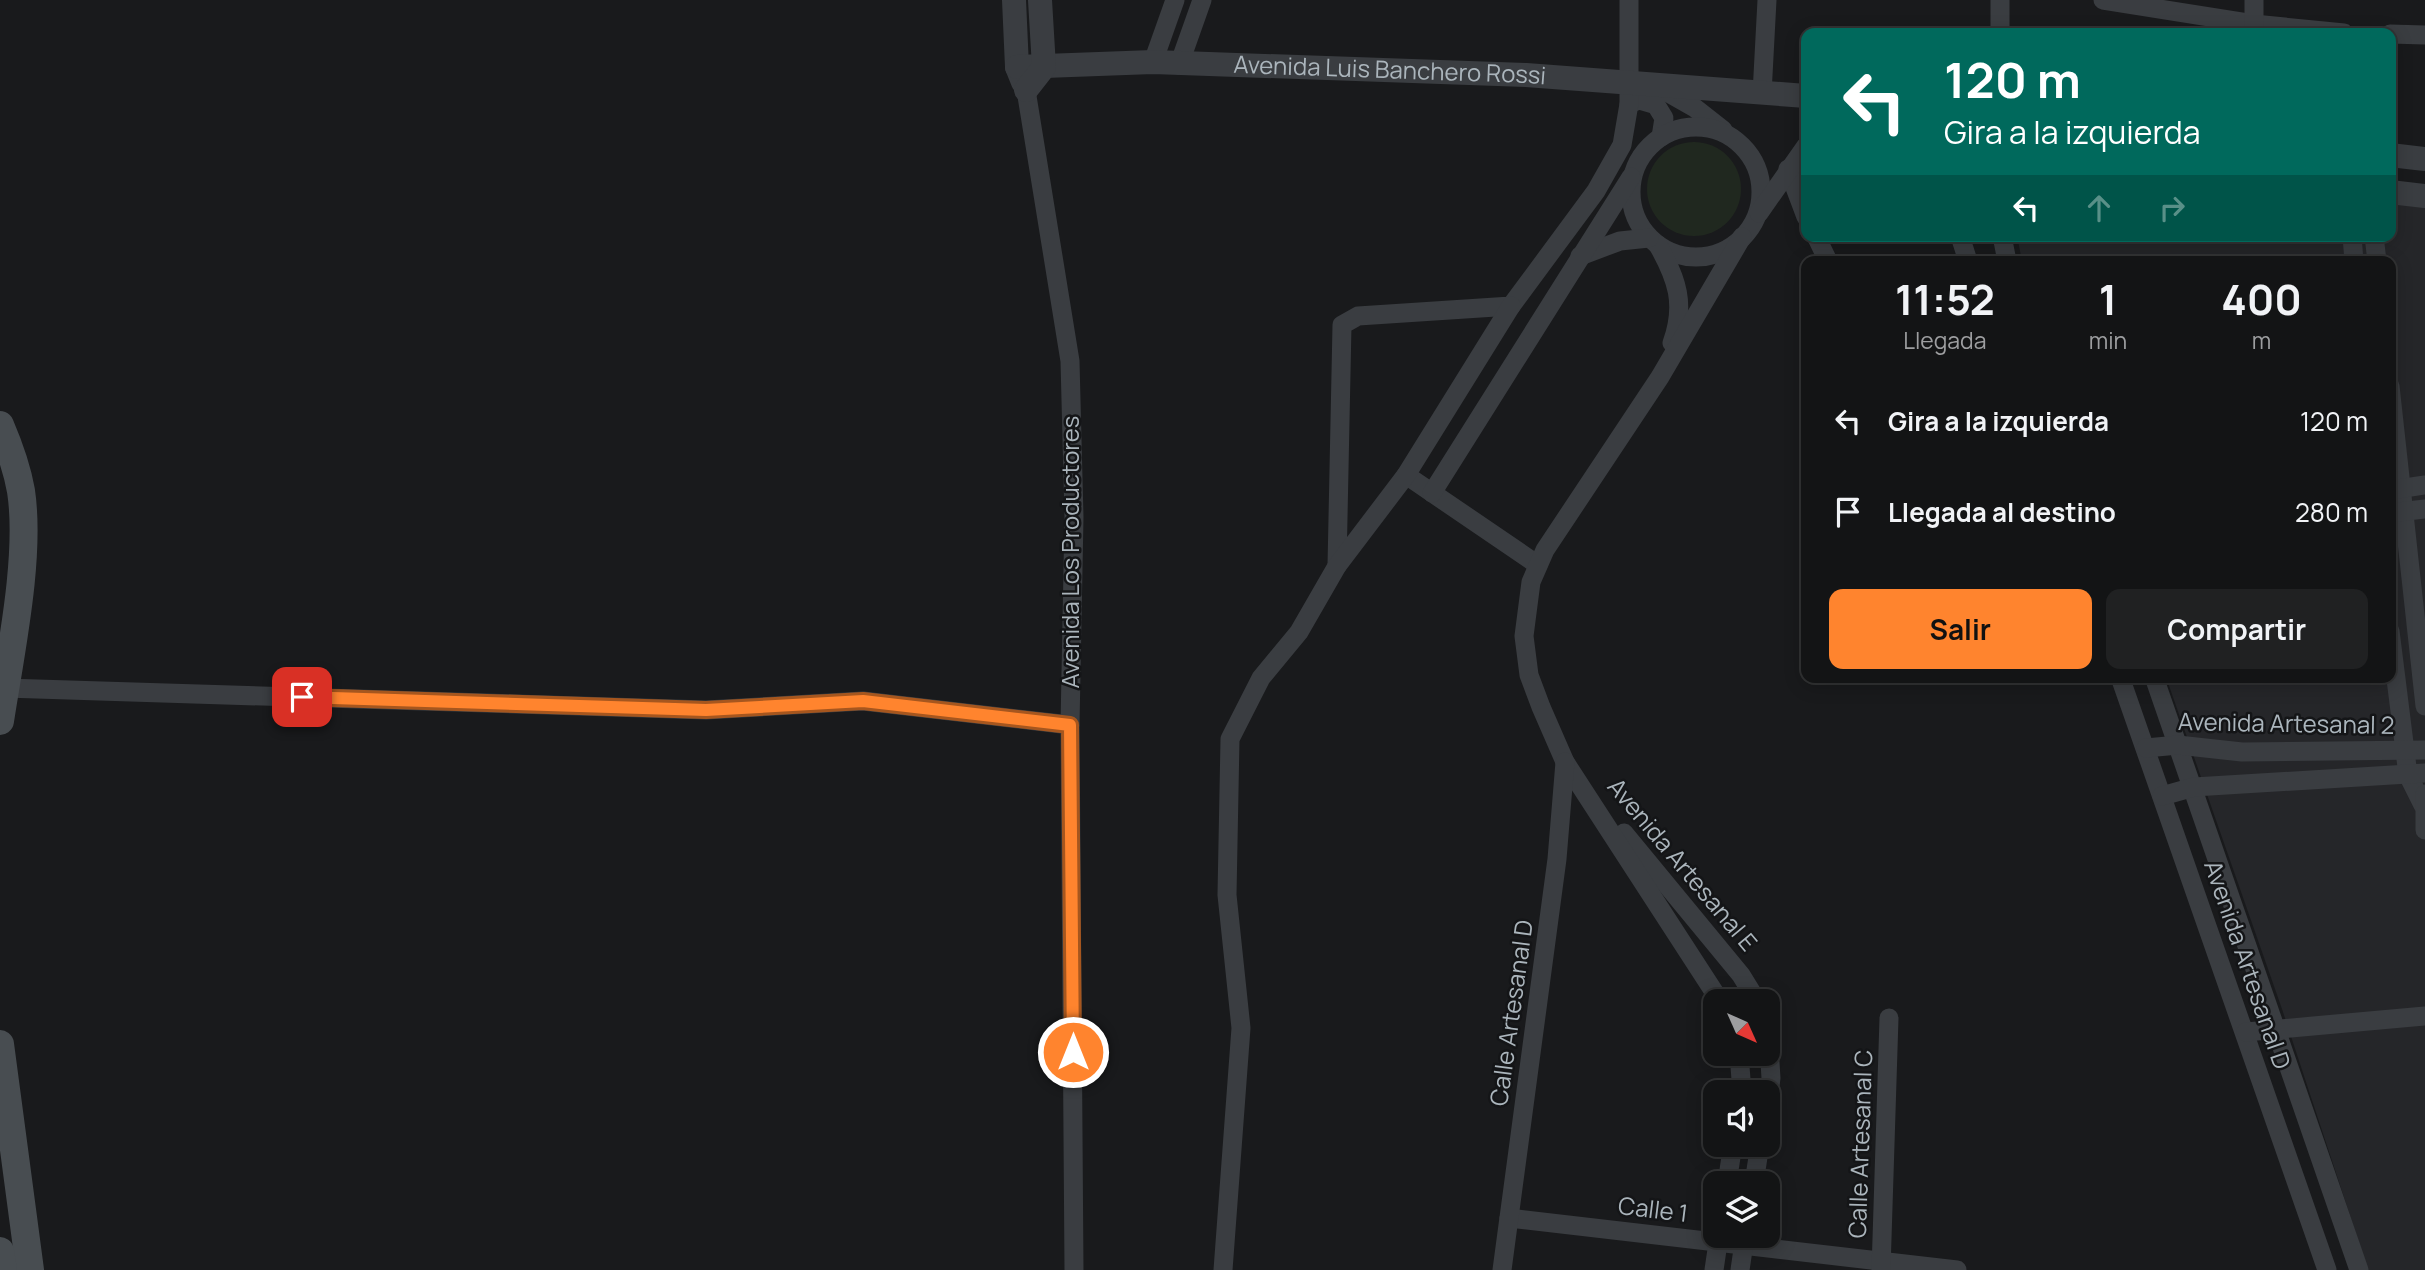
<!DOCTYPE html>
<html lang="es">
<head>
<meta charset="utf-8">
<style>
  body { margin:0; font-family:Manrope,sans-serif; background:#202122; color:#f1f3f6; height:100vh; display:flex; flex-direction:column; font-size:26px; white-space:nowrap }
  * { box-sizing:border-box; margin:0 }
  p { font-size:23px; color:#9d9ea0 }
  .icon { flex:none; width:38px; height:38px; fill:none; stroke:currentColor; stroke-width:2; stroke-linecap:round; stroke-linejoin:round }
  .map { position:relative; flex:1; overflow:hidden }
  .sheet { position:absolute; left:1801px; top:256px; width:595px; height:427px; display:flex; flex-direction:column; background:#131415; border-radius:14px; box-shadow:0 4px 18px #0003,0 0 0 2px #323334 }
  .sheet>* { flex:none }
  .hud { position:absolute; left:1801px; top:28px; width:595px; height:214px; border-radius:14px; box-shadow:0 4px 18px #0003,0 0 0 2px #323334; background:#00695c; color:#fff; overflow:hidden }
  .needle { width:46px; rotate:135deg }
  .fabs { position:absolute; left:1703px; top:989px; display:grid; gap:14px }
  .fabs a { display:grid; place-items:center; width:77px; height:77px; border-radius:14px; background:#131415; box-shadow:0 4px 18px #0003,0 0 0 2px #323334; font-size:35px }
  .pin { position:absolute; display:grid; place-items:center; width:60px; height:60px; color:#fff; margin:-30px; border-radius:14px; box-shadow:0 4px 10px #0006 }
  .me { position:absolute; width:77px; margin:-38px; rotate:0deg; stroke-linejoin:round; filter:drop-shadow(0 0 5px #0008) }
  .turn { display:flex; align-items:center; gap:24px; height:147px; padding:0 28px; font-size:32px }
  .turn .icon { width:91px; height:91px; stroke-width:2.5 }
  .turn b { display:block; font-size:49px; line-height:60px }
  .lanes { display:flex; align-items:center; height:66px; padding:0 28px; background:#0003; justify-content:center; gap:35px; direction:ltr }
  .lanes .off { opacity:.35 }
  .eta { display:flex; justify-content:space-evenly; align-items:center; height:119px; text-align:center }
  .eta b { font-size:42px; font-weight:700; line-height:49px }
  .primary-button { display:flex; gap:14px; margin-top:auto; padding:14px 28px }
  .primary-button a { flex:1; height:80px; border-radius:14px; background:#ff842e; color:#111; font-size:28px; font-weight:700; line-height:80px; text-align:center }
  .primary-button a+a { background:#202122; color:#f1f3f6 }
  ul { padding:0; list-style:none }
  li { display:flex; align-items:center; gap:21px; height:91px; padding:0 28px }
  li div { flex:1 }
  li b { display:block; font-size:26px }
  li em { font-style:normal }
  .map>svg:first-child { display:block }
  .built { fill:#252629 }
  .green { fill:#20281f }
  .lines { fill:none; stroke-linecap:round; stroke-linejoin:round }
  .minor { stroke:#3a3d41; stroke-width:19 }
  .tertiary { stroke:#3a3d41; stroke-width:24 }
  .secondary { stroke:#484d51; stroke-width:28 }
  .route-casing { stroke:#a6561e; stroke-width:18 }
  .route { stroke:#ff842e; stroke-width:12 }
  .labels { text-anchor:middle; stroke-width:5; stroke-linejoin:round; paint-order:stroke }
  .street-label { font-size:24px; fill:#abb5bc; stroke:#141517 }
</style>
</head>
<body>
<div class="map">
<svg width="2425" height="1270" viewBox="0 0 2425 1270">
  <rect width="100%" height="100%" fill="#191a1c"/>
  <path class="built" d="M2391 188 2425 192V1270H2368L2282 1009 2166 677H2390V261H2022L2017 236H2390Z"/>
  <circle class="green" cx="1694" cy="189" r="47"/>
  <g class="lines">
    <g class="minor">
      <path d="M2103 0 2254 24 2344 33"/>
      <path d="M2000 33V0"/>
      <path d="M2254 33V0"/>
      <path d="M2390 34 2425 35"/>
      <path d="M1153 62 1175 0"/>
      <path d="M1179 65 1202 0"/>
      <path d="M1658 87 1695 108 1723 130"/>
      <path d="M1026 90 1070 361 1074 517 1070 725 1074 1270"/>
      <path d="M1762 94 1767 0"/>
      <path d="M1629 104 1639 100 1656 105 1664 118 1661 137"/>
      <circle cx="1696" cy="192" r="65"/>
      <path d="M1788 169 1806 217"/>
      <path d="M1759 213 1806 146"/>
      <path d="M1816 236 1828 261"/>
      <path d="M1960 236 1968 261"/>
      <path d="M2002 236 2007 261"/>
      <path d="M2352 236 2354 261"/>
      <path d="M2374 236 2377 261"/>
      <path d="M1658 245C1677 279 1686 304 1672 343"/>
      <path d="M1580 256 1620 241 1649 238"/>
      <path d="M2390 386 2425 706"/>
      <path d="M1406 475 1538 565"/>
      <path d="M2391 490 2425 485"/>
      <path d="M1432 493 1631 177"/>
      <path d="M2390 513 2425 509"/>
      <path d="M1337 566 1342 325 1358 316 1511 306 1596 191 1622 145 1629 104V0"/>
      <path d="M2390 631 2408 775 2423 805"/>
      <path d="M2120 677 2327 1270"/>
      <path d="M2154 677 2359 1270"/>
      <path d="M5 688 706 710 863 701 1070 725"/>
      <path d="M2146 748 2178 745 2242 752 2425 750"/>
      <path d="M2425 794V830"/>
      <path d="M2162 796 2194 787 2425 773"/>
      <path d="M1624 833 1741 975 1757 1001"/>
      <path d="M1720 1001 1565 762 1541 707 1529 675 1524 636 1531 582 1545 550 1660 377 1742 237"/>
      <path d="M1768 1032 1771 1078 1768 1101"/>
      <path d="M2246 1032 2425 1016"/>
      <path d="M1739 1054 1742 1092"/>
      <path d="M1727 1183 1733 1144"/>
      <path d="M1754 1183 1760 1144"/>
      <path d="M1509 1218 1957 1270"/>
      <path d="M1223 1270 1241 1028 1227 895 1230 739 1261 678 1299 632 1337 566 1406 475 1511 306"/>
      <path d="M1502 1270 1557 859 1565 762"/>
      <path d="M1714 1270 1719 1236"/>
      <path d="M1740 1270 1745 1236"/>
      <path d="M1881 1270 1889 1018"/>
    </g>
    <g class="tertiary">
      <path d="M1014 0 1017 67 1023 82"/>
      <path id="s1" d="M1017 67 1153 62 1526 75 1806 96"/>
      <path d="M1026 90 1044 67 1040 0"/>
      <path d="M2390 155 2425 159"/>
      <path d="M2390 192 2425 196"/>
    </g>
    <g class="secondary">
      <path d="M0 425C9 446 17 468 21 491 31 557 10 655 0 721"/>
      <path d="M0 1044 30 1270"/>
      <path d="M0 1251 3 1270"/>
    </g>
  </g>
  <g class="lines">
    <defs>
      <path id="route" d="M302 697 706 710 863 701 1070 725 1073 1052"/>
    </defs>
    <use href="#route" class="route-casing"/>
    <use href="#route" class="route"/>
  </g>
  <g class="labels">
    <g class="street-label">
      <text dy="8" stroke="none"><textPath href="#s1" startOffset="373">Avenida Luis Banchero Rossi</textPath></text>
      <text transform="translate(1071 552) rotate(-90)" y="8">Avenida Los Productores</text>
      <text transform="translate(2286 724) rotate(1)" y="8">Avenida Artesanal 2</text>
      <text transform="translate(1682 865) rotate(50)" y="8">Avenida Artesanal E</text>
      <text transform="translate(2247 965) rotate(71)" y="8">Avenida Artesanal D</text>
      <text transform="translate(1512 1013) rotate(-82)" y="8">Calle Artesanal D</text>
      <text transform="translate(1861 1144) rotate(-88)" y="8">Calle Artesanal C</text>
      <text transform="translate(1653 1210) rotate(7)" y="8">Calle 1</text>
    </g>
  </g>
</svg>
<div class="fabs">
<a><svg class="needle" viewBox="-14 -14 28 28"><path d="M0-13l5 13h-10z" fill="#e53935"/><path d="M0 13l5-13h-10z" fill="#9d9ea0"/></svg></a>
<a><svg class="icon" aria-label="sound" viewBox="0 0 24 24"><path d="M4 9h4l5-4v14l-5-4H4zM17 9q2 3 0 6"/></svg></a>
<a><svg class="icon" aria-label="layers" viewBox="0 0 24 24"><path d="M12 4l9 5-9 5-9-5zM3 14l9 5 9-5"/></svg></a>
</div>
<div class="pin" style="left:302px;top:697px;background:#d93025"><svg class="icon" aria-label="arrive" viewBox="0 0 24 24"><path d="M6 21V4h12l-3 4 3 4H6"/></svg></div>
<svg class="me" style="left:1073px;top:1052px" viewBox="-20 -20 40 40"><circle r="17" fill="#ff842e" stroke="#fff" stroke-width="3"/><path d="M0-11L8 9 0 5-8 9z" fill="#fff"/></svg>
<div class="hud">
<div class="turn"><svg class="icon" aria-label="left" viewBox="0 0 24 24"><path d="M17 20v-9H6M10 6l-5 5 5 5"/></svg><div><b>120 m</b>Gira a la izquierda</div></div>
<div class="lanes"><svg class="icon" aria-label="left" viewBox="0 0 24 24"><path d="M17 20v-9H6M10 6l-5 5 5 5"/></svg><svg class="icon off" aria-label="ahead" viewBox="0 0 24 24"><path d="M12 20V5M6 11l6-6 6 6"/></svg><svg class="icon off" aria-label="right" viewBox="0 0 24 24"><path d="M7 20v-9h11M14 6l5 5-5 5"/></svg></div>
</div>
<section class="sheet">
<div class="eta">
<div><b>11:52</b><p>Llegada</p></div>
<div><b>1</b><p>min</p></div>
<div><b>400</b><p>m</p></div>
</div>
<ul>
<li><svg class="icon" aria-label="left" viewBox="0 0 24 24"><path d="M17 20v-9H6M10 6l-5 5 5 5"/></svg><div><b>Gira a la izquierda</b></div><em>120 m</em></li>
<li><svg class="icon" aria-label="arrive" viewBox="0 0 24 24"><path d="M6 21V4h12l-3 4 3 4H6"/></svg><div><b>Llegada al destino</b></div><em>280 m</em></li>
</ul>
<div class="primary-button"><a>Salir</a><a>Compartir</a></div>
</section>
</div>
</body>
</html>
